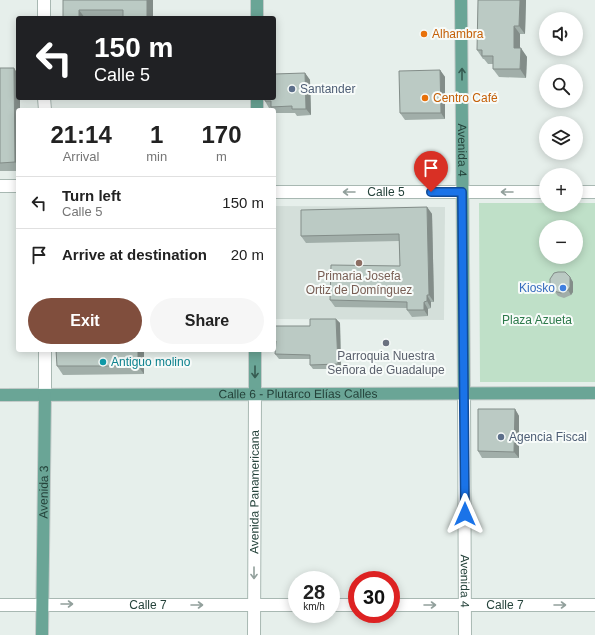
<!DOCTYPE html>
<html lang="en">
<head>
<meta charset="utf-8">
<style>
  body { margin:0; font-family:Helvetica,sans-serif; background:#f6f6f6; color:#222; height:100vh; display:flex; flex-direction:column; font-size:15px; white-space:nowrap }
  * { box-sizing:border-box; margin:0 }
  p { font-size:13px; color:#767676 }
  .icon { flex:none; width:22px; height:22px; fill:none; stroke:currentColor; stroke-width:2; stroke-linecap:round; stroke-linejoin:round }
  .map { position:relative; flex:1; overflow:hidden }
  .details { position:absolute; left:16px; top:108px; width:260px; height:244px; display:flex; flex-direction:column; background:#fff; border-radius:4px; box-shadow:0 2px 10px #0003 }
  .details>* { flex:none }
  .banner { position:absolute; left:16px; top:16px; width:260px; height:84px; border-radius:4px; box-shadow:0 2px 10px #0003; background:#202124; color:#fff; overflow:hidden }
  .buttons { position:absolute; left:539px; top:12px; display:grid; gap:8px }
  .buttons a { display:grid; place-items:center; width:44px; height:44px; border-radius:50%; background:#fff; box-shadow:0 2px 10px #0003; font-size:20px }
  .speed { position:absolute; left:288px; top:571px; display:flex; gap:8px; font-size:20px; font-weight:700; text-align:center }
  .speed>* { display:grid; place-content:center; width:52px; height:52px; border-radius:50%; background:#fff; box-shadow:0 2px 10px #0003; line-height:1 }
  .speed small { font-size:10px; font-weight:400 }
  .speed .limit { border:6px solid #d22; background:#fff; color:#111 }
  .pin { position:absolute; display:grid; place-items:center; width:34px; height:34px; color:#fff; margin:-41px -17px; border-radius:50% 50% 50% 0; rotate:-45deg; box-shadow:0 0 4px #0007 }
  .pin .icon { rotate:45deg }
  .me { position:absolute; width:44px; margin:-22px; rotate:0deg; stroke-linejoin:round; filter:drop-shadow(0 0 3px #0008) }
  .turn { display:flex; align-items:center; gap:14px; height:84px; padding:0 12px; font-size:18px }
  .turn .icon { width:52px; height:52px; stroke-width:2.5 }
  .turn b { display:block; font-size:28px; line-height:34px }
  .eta { display:flex; justify-content:space-evenly; align-items:center; height:68px; text-align:center }
  .eta b { font-size:24px; font-weight:600; line-height:28px }
  .action { display:flex; gap:8px; margin-top:auto; padding:8px 12px }
  .action a { flex:1; height:46px; border-radius:24px; background:#804e3d; color:#fff; font-size:16px; font-weight:600; line-height:46px; text-align:center }
  .action a+a { background:#f6f6f6; color:#222 }
  ul { padding:0; list-style:none }
  li { display:flex; align-items:center; gap:12px; height:52px; padding:0 12px; border-top:1px solid #e0e0e0 }
  li div { flex:1 }
  li b { display:block; font-size:15px }
  li em { font-style:normal }
  .map>svg:first-child { display:block }
  .built { fill:#d4dfda }
  .green { fill:#bfe0c8; fill-rule:evenodd }
  .lines { fill:none; stroke-linecap:round; stroke-linejoin:round }
  .minor-casing { stroke:#a8b8b2; stroke-width:14 }
  .major-casing { stroke:#c2cac8; stroke-width:14 }
  .minor { stroke:#fff; stroke-width:12 }
  .major { stroke:#6aa596; stroke-width:12 }
  .wall { fill:#a1aea9 }
  .shaded-wall { fill:#838d89 }
  .building { fill:#bbcac4; stroke:#838d89 }
  .oneway { stroke:#365b51 }
  .oneway2 { stroke:#92a09c }
  .route-casing { stroke:#114b97; stroke-width:10 }
  .route { stroke:#1a73e8; stroke-width:7 }
  .food-dot { fill:#e8710a; stroke:#f7fbf9; stroke-width:1.5 }
  .service-dot { fill:#5c6f8a; stroke:#f7fbf9; stroke-width:1.5 }
  .education-dot { fill:#8d6e63; stroke:#f7fbf9; stroke-width:1.5 }
  .shop-dot { fill:#3f7fe0; stroke:#f7fbf9; stroke-width:1.5 }
  .worship-dot { fill:#6b7280; stroke:#f7fbf9; stroke-width:1.5 }
  .culture-dot { fill:#0f9aa8; stroke:#f7fbf9; stroke-width:1.5 }
  .labels { text-anchor:middle; stroke-width:4; stroke-linejoin:round; paint-order:stroke }
  .food-label { font-size:12px; fill:#c56008; stroke:#f7fbf9; text-anchor:start }
  .service-label { font-size:12px; fill:#4e5e75; stroke:#f7fbf9; text-anchor:start }
  .street-label { font-size:12px; fill:#24423a; stroke:#f7fbf9 }
  .education-label { font-size:12px; fill:#785e54; stroke:#f7fbf9 }
  .shop-label { font-size:12px; fill:#366cbe; stroke:#f7fbf9; text-anchor:end }
  .park-label { font-size:12px; fill:#2d7a4b; stroke:#f7fbf9 }
  .worship-label { font-size:12px; fill:#5b616d; stroke:#f7fbf9 }
  .culture-label { font-size:12px; fill:#0d838f; stroke:#f7fbf9; text-anchor:start }
</style>
</head>
<body>
<div class="map">
<svg width="595" height="635" viewBox="0 0 595 635">
  <rect width="100%" height="100%" fill="#e6efeb"/>
  <path class="built" d="M274 206 445 207 444 320 274 319Z"/>
  <path class="green" d="M479 203H546V205H576V203H595V382H480ZM546 227H576V257H546Z"/>
  <g class="lines">
    <defs>
      <g id="minor">
        <path d="M44 0V18"/>
        <path d="M44 98 45 110"/>
        <path d="M0 186H18"/>
        <path id="s1" d="M274 192H546"/>
        <path d="M576 192H595"/>
        <path d="M45 350V395"/>
        <path id="s2" d="M464 393 465 635"/>
        <path id="s3" d="M0 605H297"/>
        <path d="M331 605H357"/>
        <path id="s4" d="M391 605H595"/>
        <path id="s5" d="M254 635 255 394"/>
      </g>
      <g id="major">
        <path id="s6" d="M461 0 464 393"/>
        <path d="M257 18V0"/>
        <path d="M257 110V98"/>
        <path d="M255 394V350"/>
        <path id="s7" d="M0 395 595 393"/>
        <path id="s8" d="M42 635 45 395"/>
      </g>
    </defs>
    <use href="#minor" class="minor-casing"/>
    <use href="#major" class="major-casing"/>
    <use href="#minor" class="minor"/>
    <use href="#major" class="major"/>
  </g>
  <g class="wall">
    <rect x="63" y="0" width="90" height="18"/>
    <path d="M526 0 525 34H520V48L527 57 526 78 499 77 493 69V64H488L484 59H483L477 50Z"/>
    <path d="M0 68 18 110V171H0Z"/>
    <path d="M440 70 445 77V119L405 120 400 113Z"/>
    <path d="M305 73 310 80 311 115 297 116 295 113H275L274 110H273L271 108H269L265 101Z"/>
    <path d="M427 207 432 214 434 302H431V308L428 309V316L412 317 407 310V308L335 307 330 300 400 266 399 241 306 243 301 236Z"/>
    <path d="M570 277 573 282V292L571 295 564 298 558 296 550 286Z"/>
    <path d="M336 319 340 323 341 369H313L310 365V359H279L275 354 276 345H274V326H310Z"/>
    <path d="M56 350H144V374L63 375 57 366Z"/>
    <path d="M515 409 519 416V458H482L478 451Z"/>
  </g>
  <g class="shaded-wall">
    <rect x="147" y="0" width="6" height="18"/>
    <path d="M520 0H526L525 34 519 26Z"/>
    <path d="M79 10 85 18H79Z"/>
    <path d="M514 26 520 34V56L514 48Z"/>
    <path d="M521 48 527 57 526 78 520 69Z"/>
    <path d="M14 68 18 74V98H20V110H18V166L15 162Z"/>
    <path d="M440 70 445 77V119L441 113Z"/>
    <path d="M305 73 310 80 311 115 306 109Z"/>
    <path d="M427 207 432 214 434 302 429 295Z"/>
    <path d="M570 277 573 282V292L571 295 568 290Z"/>
    <path d="M427 295 431 302V308L427 301Z"/>
    <path d="M424 302 428 309V316L424 310Z"/>
    <path d="M336 319 340 323 341 369 338 364Z"/>
    <path d="M138 350H144V374L138 366Z"/>
    <path d="M515 409 519 416V458L514 452Z"/>
  </g>
  <g class="building">
    <path d="M63 0H147V18H123V10H79V18H63Z"/>
    <path d="M478 0H520L519 26H514V48H521L520 69H493V56H482V50H477Z"/>
    <path d="M0 68H14L15 162 0 163Z"/>
    <path d="M440 70 441 113H400L399 71Z"/>
    <path d="M305 73 306 109H292V106L271 107V101H265V98H274V74Z"/>
    <path d="M427 207 429 295H427V301L424 302V310H407V302L330 300 331 265 400 266 399 234 301 236V210Z"/>
    <path d="M558 272H565L570 277V287L568 290 561 293 554 291 550 286V279L554 273Z"/>
    <path d="M310 319H336L338 364 310 365V355L275 354 276 341H274V326H310Z"/>
    <path d="M56 350H138V366H57Z"/>
    <path d="M478 409H515L514 452 478 451Z"/>
  </g>
  <defs><path id="oneway-shaft" d="M-6 0H5M1.5-3L5.5 0L1.5 3" fill="none" stroke-width="1.6" stroke-linecap="round" stroke-linejoin="round"/></defs>
  <g class="oneway">
    <use href="#oneway-shaft" transform="translate(462 74) rotate(-90)"/>
    <use href="#oneway-shaft" transform="translate(255 372) rotate(90)"/>
  </g>
  <g class="oneway2">
    <use href="#oneway-shaft" transform="translate(349 192) rotate(180)"/>
    <use href="#oneway-shaft" transform="translate(507 192) rotate(180)"/>
    <use href="#oneway-shaft" transform="translate(254 573) rotate(90)"/>
    <use href="#oneway-shaft" transform="translate(67 604)"/>
    <use href="#oneway-shaft" transform="translate(197 605)"/>
    <use href="#oneway-shaft" transform="translate(430 605)"/>
    <use href="#oneway-shaft" transform="translate(560 605)"/>
  </g>
  <g class="lines">
    <defs>
      <path id="route" d="M431 192H462L465 514"/>
    </defs>
    <use href="#route" class="route-casing"/>
    <use href="#route" class="route"/>
  </g>
  <g class="food-dot">
    <circle cx="424" cy="34" r="4"/>
    <circle cx="425" cy="98" r="4"/>
  </g>
  <g class="service-dot">
    <circle cx="292" cy="89" r="4"/>
    <circle cx="501" cy="437" r="4"/>
  </g>
  <circle class="education-dot" cx="359" cy="263" r="4"/>
  <circle class="shop-dot" cx="563" cy="288" r="4"/>
  <circle class="worship-dot" cx="386" cy="343" r="4"/>
  <circle class="culture-dot" cx="103" cy="362" r="4"/>
  <g class="labels">
    <g class="food-label">
      <text x="432" y="38">Alhambra</text>
      <text x="433" y="102">Centro Café</text>
    </g>
    <g class="service-label">
      <text x="300" y="93">Santander</text>
      <text x="509" y="441">Agencia Fiscal</text>
    </g>
    <g class="street-label">
      <text dy="4" stroke="none"><textPath href="#s6" startOffset="150">Avenida 4</textPath></text>
      <text dy="4" stroke="none"><textPath href="#s1" startOffset="112">Calle 5</textPath></text>
      <text dy="4" stroke="none"><textPath href="#s7" startOffset="298">Calle 6 - Plutarco Elías Calles</textPath></text>
      <text dy="4" stroke="none"><textPath href="#s8" startOffset="143">Avenida 3</textPath></text>
      <text dy="4" stroke="none"><textPath href="#s5" startOffset="143">Avenida Panamericana</textPath></text>
      <text dy="4" stroke="none"><textPath href="#s2" startOffset="188">Avenida 4</textPath></text>
      <text dy="4" stroke="none"><textPath href="#s3" startOffset="148">Calle 7</textPath></text>
      <text dy="4" stroke="none"><textPath href="#s4" startOffset="114">Calle 7</textPath></text>
    </g>
    <g class="education-label">
      <text x="359" y="280">Primaria Josefa<tspan x="359" dy="14">Ortiz de Domínguez</tspan></text>
    </g>
    <g class="shop-label">
      <text x="555" y="292">Kiosko</text>
    </g>
    <g class="park-label">
      <text x="537" y="324">Plaza Azueta</text>
    </g>
    <g class="worship-label">
      <text x="386" y="360">Parroquia Nuestra<tspan x="386" dy="14">Señora de Guadalupe</tspan></text>
    </g>
    <g class="culture-label">
      <text x="111" y="366">Antiguo molino</text>
    </g>
  </g>
</svg>
<div class="buttons">
<a><svg class="icon" aria-label="sound" viewBox="0 0 24 24"><path d="M4 9h4l5-4v14l-5-4H4zM17 9q2 3 0 6"/></svg></a>
<a><svg class="icon" aria-label="search" viewBox="0 0 24 24"><circle cx="10" cy="10" r="6"/><path d="M15 15l6 6"/></svg></a>
<a><svg class="icon" aria-label="layers" viewBox="0 0 24 24"><path d="M12 4l9 5-9 5-9-5zM3 14l9 5 9-5"/></svg></a>
<a>+</a>
<a>−</a>
</div>
<div class="speed"><div>28<small>km/h</small></div><div class="limit">30</div></div>
<div class="pin" style="left:431px;top:192px;background:#d93025"><svg class="icon" aria-label="arrive" viewBox="0 0 24 24"><path d="M6 21V4h12l-3 4 3 4H6"/></svg></div>
<svg class="me" style="left:465px;top:514px" viewBox="-20 -20 40 40"><path d="M0-17L14 15 0 8-14 15z" fill="#1a73e8" stroke="#fff" stroke-width="4"/></svg>
<div class="banner">
<div class="turn"><svg class="icon" aria-label="left" viewBox="0 0 24 24"><path d="M17 20v-9H6M10 6l-5 5 5 5"/></svg><div><b>150 m</b>Calle 5</div></div>
</div>
<section class="details">
<div class="eta">
<div><b>21:14</b><p>Arrival</p></div>
<div><b>1</b><p>min</p></div>
<div><b>170</b><p>m</p></div>
</div>
<ul>
<li><svg class="icon" aria-label="left" viewBox="0 0 24 24"><path d="M17 20v-9H6M10 6l-5 5 5 5"/></svg><div><b>Turn left</b><p>Calle 5</p></div><em>150 m</em></li>
<li><svg class="icon" aria-label="arrive" viewBox="0 0 24 24"><path d="M6 21V4h12l-3 4 3 4H6"/></svg><div><b>Arrive at destination</b></div><em>20 m</em></li>
</ul>
<div class="action"><a>Exit</a><a>Share</a></div>
</section>
</div>
</body>
</html>
